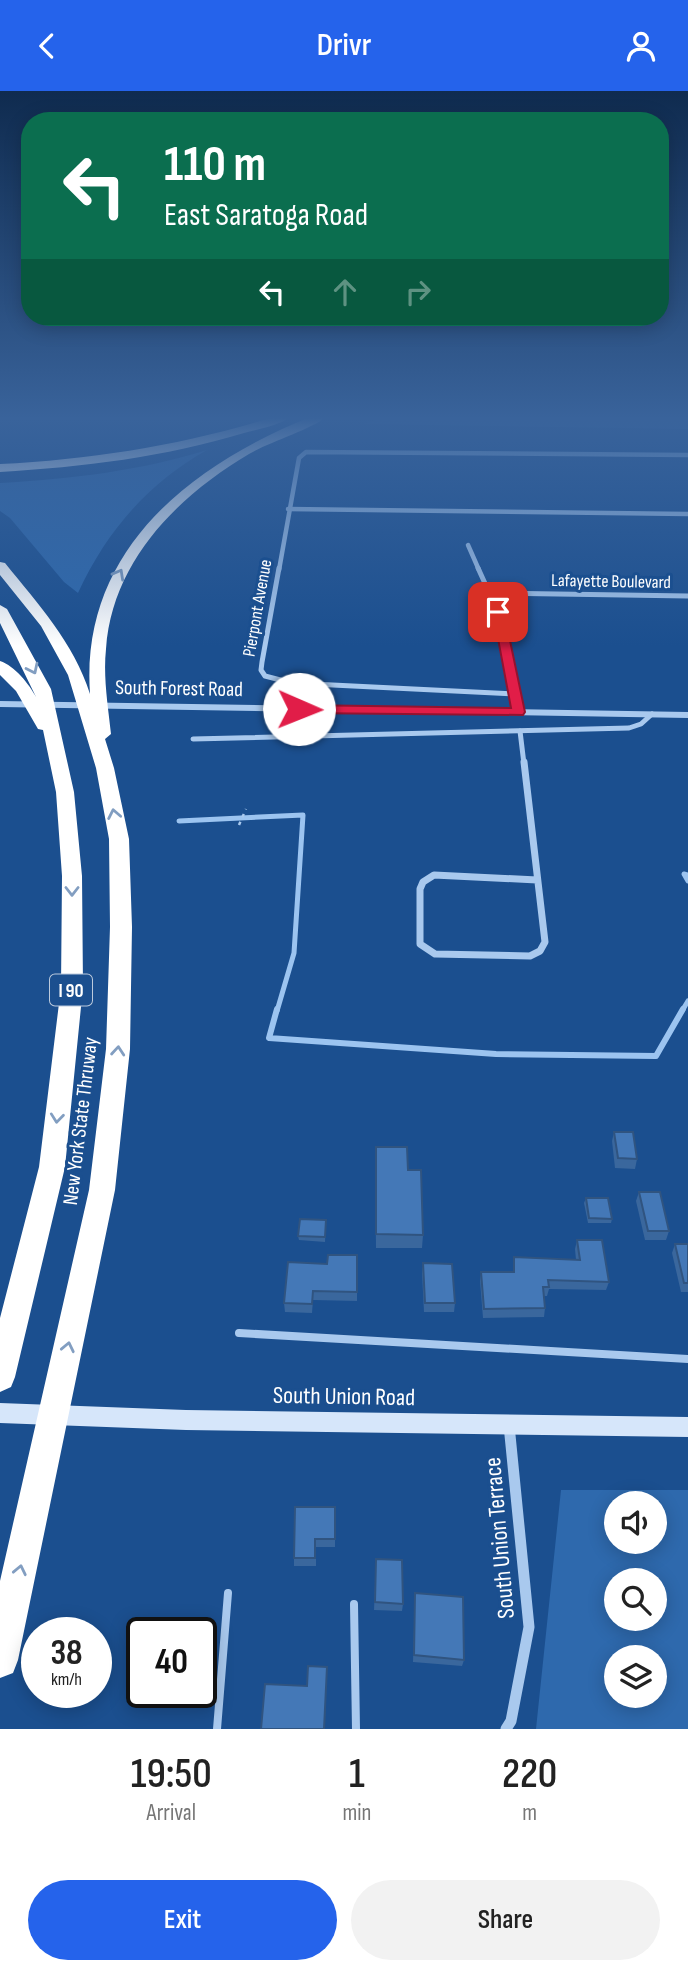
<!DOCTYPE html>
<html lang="en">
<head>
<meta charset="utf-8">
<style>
  body { margin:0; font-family:"Sofia Sans Condensed",sans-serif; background:#f2f2f2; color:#222; height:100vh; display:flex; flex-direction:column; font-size:26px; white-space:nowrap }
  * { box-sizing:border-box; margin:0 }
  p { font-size:23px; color:#767676 }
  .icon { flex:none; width:38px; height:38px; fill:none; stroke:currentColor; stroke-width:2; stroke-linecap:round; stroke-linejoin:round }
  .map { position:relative; height:1638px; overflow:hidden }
  .panel { display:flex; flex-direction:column; background:#fff; flex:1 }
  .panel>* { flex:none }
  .top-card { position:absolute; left:21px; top:21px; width:648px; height:214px; border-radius:28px; box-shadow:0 4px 18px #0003; background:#0b6e4f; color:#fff; overflow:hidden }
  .tools { position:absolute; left:604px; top:1400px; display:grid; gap:14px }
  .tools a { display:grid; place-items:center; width:63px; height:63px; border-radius:50%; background:#fff; box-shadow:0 4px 18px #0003; font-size:35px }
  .speed { position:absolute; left:21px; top:1526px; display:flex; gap:14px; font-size:35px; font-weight:700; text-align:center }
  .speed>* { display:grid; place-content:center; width:91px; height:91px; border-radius:50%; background:#fff; box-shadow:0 4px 18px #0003; line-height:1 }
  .speed small { font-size:18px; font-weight:400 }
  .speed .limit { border:4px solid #111; border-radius:10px; background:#fff; color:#111 }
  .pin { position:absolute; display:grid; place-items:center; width:60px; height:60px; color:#fff; margin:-30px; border-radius:14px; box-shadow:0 4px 10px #0006 }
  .me { position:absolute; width:77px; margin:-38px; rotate:91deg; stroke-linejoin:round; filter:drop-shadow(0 0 5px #0008) }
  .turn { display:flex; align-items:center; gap:24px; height:147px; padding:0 28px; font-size:32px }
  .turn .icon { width:91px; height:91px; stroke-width:2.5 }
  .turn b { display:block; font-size:49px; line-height:60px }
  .lanes { display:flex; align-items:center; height:66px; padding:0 28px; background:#0003; justify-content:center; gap:35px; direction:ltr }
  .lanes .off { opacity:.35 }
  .eta { display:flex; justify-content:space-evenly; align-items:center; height:119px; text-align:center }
  .eta b { font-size:42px; font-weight:600; line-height:49px }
  .action { display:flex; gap:14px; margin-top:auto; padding:14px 28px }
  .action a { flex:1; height:80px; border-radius:42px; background:#2563eb; color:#fff; font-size:28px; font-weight:600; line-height:80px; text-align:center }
  .action a+a { background:#f2f2f2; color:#222 }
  header { display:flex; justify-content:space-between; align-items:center; height:91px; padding:0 28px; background:#2563eb; color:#fff; font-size:32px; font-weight:600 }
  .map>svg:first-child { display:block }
  .green { fill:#2e69ad; fill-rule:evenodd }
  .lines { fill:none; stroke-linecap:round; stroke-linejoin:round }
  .stream-far1 { stroke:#9cc4f0; stroke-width:5 }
  .stream { stroke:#9cc4f0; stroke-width:6 }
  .path { stroke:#a9c9ee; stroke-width:2.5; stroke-dasharray:3.5 5; stroke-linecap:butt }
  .service { stroke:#a9c9ee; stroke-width:8 }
  .minor-far3 { stroke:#a9c9ee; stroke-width:4.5 }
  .minor-far2 { stroke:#a9c9ee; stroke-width:5 }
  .minor-far1 { stroke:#a9c9ee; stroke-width:7 }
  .minor { stroke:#a9c9ee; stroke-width:11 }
  .tertiary { fill:#a9c9ee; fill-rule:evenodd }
  .secondary { fill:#d6e6fa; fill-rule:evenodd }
  .motorway { fill:#fff; fill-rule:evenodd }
  .wall { fill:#3a679d }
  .shaded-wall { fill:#305480 }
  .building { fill:#4478b7; stroke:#305480; stroke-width:2 }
  .oneway { stroke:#829ec1 }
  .route { fill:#e11d48; stroke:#92132f; stroke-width:2 }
  .labels { text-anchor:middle; stroke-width:6; stroke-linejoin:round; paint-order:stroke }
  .far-street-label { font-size:18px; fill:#fff; stroke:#1b4f8f }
  .shield { fill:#1b4f8f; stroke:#bbcadd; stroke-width:2 }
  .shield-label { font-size:19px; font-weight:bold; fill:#fff }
  .street-label { font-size:21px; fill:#fff; stroke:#1b4f8f }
  .near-street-label { font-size:24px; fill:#fff; stroke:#1b4f8f }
</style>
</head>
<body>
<header><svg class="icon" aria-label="back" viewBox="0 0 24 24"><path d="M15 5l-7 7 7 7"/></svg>Drivr<svg class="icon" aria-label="person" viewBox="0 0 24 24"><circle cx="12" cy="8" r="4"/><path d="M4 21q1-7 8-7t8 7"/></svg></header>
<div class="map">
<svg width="688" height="1638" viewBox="0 0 688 1638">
  <rect width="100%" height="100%" fill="#1b4f8f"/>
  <g class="green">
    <path d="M385 326H688V338L364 333Z"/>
    <path d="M207 359C148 392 106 441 78 502L64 491 10 427 0 420V392C71 388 139 380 207 359Z"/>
    <path d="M561 1399H688V1638H536ZM616 1412H654V1451H616ZM616 1489H654V1528H616ZM616 1566H654V1605H616Z"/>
  </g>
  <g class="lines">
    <g class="stream-far1">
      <path d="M179 730 303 724 294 862 277 920"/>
      <path d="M688 784 684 783 688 790"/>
      <path d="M682 920 688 910"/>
    </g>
    <path class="stream" d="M277 918 269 947 496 963 656 965 683 918"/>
    <path class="path" d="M239 734 246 718"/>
    <g class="service">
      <path d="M239 1242 688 1268"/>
      <path d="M354 1513 356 1638"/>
      <path d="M217 1638 228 1502"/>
    </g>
    <g class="minor-far3">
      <path d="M288 418 688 423"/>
      <path d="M468 454 479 479"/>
      <path d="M279 479 299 367 306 361 688 364"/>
    </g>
    <g class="minor-far2">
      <path d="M279 477 262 571 261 579 265 585 292 592 515 603"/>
      <path d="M478 477 498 521 518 621"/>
      <path d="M492 502 688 505"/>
      <path d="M520 640 524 673"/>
      <path d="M193 648 629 637 641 633 652 623"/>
    </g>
    <path class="minor-far1" d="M524 671 545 851 540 860 530 865 435 863 420 853V798L423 791 434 784 537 789"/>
    <path class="minor" d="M506 1638 511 1630 529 1536 509 1334"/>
    <path class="tertiary" d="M0 610 688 621V627L0 616Z"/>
    <path class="secondary" d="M0 1312 186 1319 688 1326V1346L186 1339 0 1332Z"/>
    <g class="motorway">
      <path d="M273 326H290C278 335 258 338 244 342 165 366 83 376 0 381V373C94 368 183 354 273 326Z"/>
      <path d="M310 326H326C310 339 269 351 249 363 178 405 112 470 106 558 103 586 108 615 111 643L105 648 114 677 129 748 132 836 130 958 115 1099 18 1569 13 1582 0 1587V1490L89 1099 106 958 110 836 109 748 96 677 68 584 41 535 0 484V471L5 472C38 513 74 552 90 603 80 460 189 375 310 326Z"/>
      <path d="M0 514 7 518 51 598 74 701 82 785 83 896 65 1076 15 1286 11 1296 0 1301V1227L39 1076 61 896 62 785 56 701 43 639 38 638 16 600 0 584V570C15 575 29 593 36 606L0 532Z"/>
    </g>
  </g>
  <g class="wall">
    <path d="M614 1041 637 1068 635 1078 615 1077 612 1050Z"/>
    <path d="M375 1070 408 1079 423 1144 422 1157H376Z"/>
    <path d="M639 1101 669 1140 666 1149H645L636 1110Z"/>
    <path d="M586 1107 612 1128 611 1132H588L584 1112Z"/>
    <path d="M326 1129 325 1151 299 1149 298 1145Z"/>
    <path d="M577 1149 609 1191 606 1199 549 1198 547 1205H544L545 1217 544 1226 483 1227 480 1190 481 1181H513L514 1166 576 1169 575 1158Z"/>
    <path d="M675 1153H688V1201H681L672 1162Z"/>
    <path d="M357 1164V1210L313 1209 312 1222 285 1221 284 1212 327 1173Z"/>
    <path d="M423 1172 455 1212 454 1221H424L422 1182Z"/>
    <path d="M335 1416V1456H316V1475H294V1467Z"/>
    <path d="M376 1468 403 1513 402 1520 374 1519Z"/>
    <path d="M415 1502 464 1569 462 1575 413 1571Z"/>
  </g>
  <path class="shaded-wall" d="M327 1576 325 1638H324Z"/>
  <g class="building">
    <path d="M614 1041H633L637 1068 618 1067Z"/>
    <path d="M376 1056H407L408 1079H421L423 1144 376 1143Z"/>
    <path d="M639 1101H660L669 1140H648Z"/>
    <path d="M586 1107H608L612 1128 589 1127Z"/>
    <path d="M300 1128 326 1129 325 1146 298 1145Z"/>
    <path d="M577 1149H602L609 1191 548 1189 549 1196H543L545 1217 484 1218 481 1181H514V1166L580 1169Z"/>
    <path d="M675 1153H688V1192H684Z"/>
    <path d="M328 1164H357V1201L313 1200 312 1213 284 1212 288 1171 327 1173Z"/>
    <path d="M423 1172 452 1173 455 1212H425Z"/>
    <path d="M295 1416H335V1448H315V1467H294Z"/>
    <path d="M376 1468 402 1469 403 1513 375 1511Z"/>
    <path d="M415 1502 463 1506 464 1569 414 1564Z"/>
    <path d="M308 1575 327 1576 324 1638H261L265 1593 307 1595Z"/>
  </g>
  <defs><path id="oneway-chevron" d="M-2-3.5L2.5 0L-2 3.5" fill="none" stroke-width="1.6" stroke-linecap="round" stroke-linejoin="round" transform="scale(1.75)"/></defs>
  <g class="oneway">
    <use href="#oneway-chevron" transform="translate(119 483) rotate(-61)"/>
    <use href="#oneway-chevron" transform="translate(33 578) rotate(64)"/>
    <use href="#oneway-chevron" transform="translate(114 723) rotate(-101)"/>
    <use href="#oneway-chevron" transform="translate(72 800) rotate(90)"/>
    <use href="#oneway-chevron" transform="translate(118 960) rotate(-85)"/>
    <use href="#oneway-chevron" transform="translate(57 1027) rotate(96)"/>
    <use href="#oneway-chevron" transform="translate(68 1256) rotate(-78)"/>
    <use href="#oneway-chevron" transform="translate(20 1479) rotate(-78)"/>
  </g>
  <linearGradient id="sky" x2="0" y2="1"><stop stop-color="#0f2b4f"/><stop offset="0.59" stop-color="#39639b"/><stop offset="1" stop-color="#39639b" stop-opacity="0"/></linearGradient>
  <rect width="688" height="555" fill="url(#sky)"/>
  <path class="route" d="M498 517 504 521 525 621 523 624 299 622 293 618 299 614 511 617 493 521Z"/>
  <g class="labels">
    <g class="far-street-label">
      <text transform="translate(611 490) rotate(1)" y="6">Lafayette Boulevard</text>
      <text transform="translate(257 517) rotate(-80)" y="6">Pierpont Avenue</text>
    </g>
    <rect class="shield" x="50" y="883.5" width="42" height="31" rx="5"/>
    <g class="shield-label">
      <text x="71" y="906">I 90</text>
    </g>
    <g class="street-label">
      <text transform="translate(179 597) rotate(1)" y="7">South Forest Road</text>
      <text transform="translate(80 1030) rotate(-83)" y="7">New York State Thruway</text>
    </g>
    <g class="near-street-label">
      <text transform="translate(344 1305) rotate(1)" y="8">South Union Road</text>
      <text transform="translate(499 1447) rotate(-95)" y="8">South Union Terrace</text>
    </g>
  </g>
</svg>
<div class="tools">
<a><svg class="icon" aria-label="sound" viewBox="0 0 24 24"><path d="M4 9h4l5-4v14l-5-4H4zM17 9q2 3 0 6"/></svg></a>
<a><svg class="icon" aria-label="search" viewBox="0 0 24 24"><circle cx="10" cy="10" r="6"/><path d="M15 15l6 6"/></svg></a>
<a><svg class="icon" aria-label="layers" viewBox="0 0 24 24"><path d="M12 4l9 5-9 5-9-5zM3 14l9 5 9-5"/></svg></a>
</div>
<div class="speed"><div>38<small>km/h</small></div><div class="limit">40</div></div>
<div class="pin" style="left:498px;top:521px;background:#d93025"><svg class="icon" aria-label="arrive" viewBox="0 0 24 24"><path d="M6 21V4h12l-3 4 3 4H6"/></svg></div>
<svg class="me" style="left:299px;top:618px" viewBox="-20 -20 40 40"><circle r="19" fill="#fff"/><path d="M0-13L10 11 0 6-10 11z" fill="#e11d48"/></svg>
<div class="top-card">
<div class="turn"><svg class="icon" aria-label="left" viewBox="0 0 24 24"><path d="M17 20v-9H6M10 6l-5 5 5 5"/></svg><div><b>110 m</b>East Saratoga Road</div></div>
<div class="lanes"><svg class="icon" aria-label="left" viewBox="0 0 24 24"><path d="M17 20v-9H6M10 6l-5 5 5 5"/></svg><svg class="icon off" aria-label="ahead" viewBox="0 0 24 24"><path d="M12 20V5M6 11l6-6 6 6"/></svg><svg class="icon off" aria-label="right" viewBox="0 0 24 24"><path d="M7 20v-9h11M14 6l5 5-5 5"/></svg></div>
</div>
</div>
<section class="panel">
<div class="eta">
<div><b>19:50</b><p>Arrival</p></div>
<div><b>1</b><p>min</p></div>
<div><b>220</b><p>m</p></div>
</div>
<div class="action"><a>Exit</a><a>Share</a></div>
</section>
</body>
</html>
